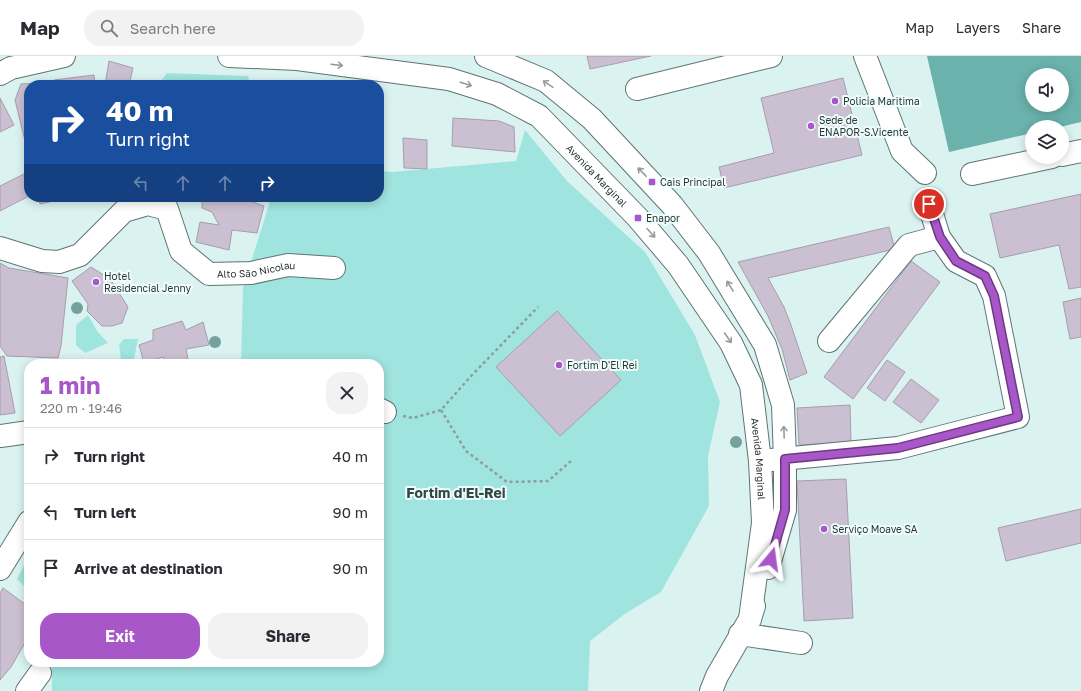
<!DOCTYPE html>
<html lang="en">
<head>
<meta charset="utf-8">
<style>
  body { margin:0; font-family:"Golos Text",sans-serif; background:#f2f2f3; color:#2b2b33; height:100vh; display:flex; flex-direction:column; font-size:15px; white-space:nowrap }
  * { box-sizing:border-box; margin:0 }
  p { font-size:13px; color:#7c7c81 }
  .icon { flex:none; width:22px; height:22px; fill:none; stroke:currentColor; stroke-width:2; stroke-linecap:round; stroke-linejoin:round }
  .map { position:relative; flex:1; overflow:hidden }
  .side { position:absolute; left:24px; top:303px; width:360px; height:308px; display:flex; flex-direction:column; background:#fff; border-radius:16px; box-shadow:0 2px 10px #0003 }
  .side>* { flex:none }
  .banner { position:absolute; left:24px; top:24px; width:360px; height:122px; border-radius:16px; box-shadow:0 2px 10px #0003; background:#1a4fa0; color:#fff; overflow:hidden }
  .tools { position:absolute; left:1025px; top:12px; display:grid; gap:8px }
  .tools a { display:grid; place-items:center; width:44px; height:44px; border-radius:50%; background:#fff; box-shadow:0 2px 10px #0003; font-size:20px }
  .pin { position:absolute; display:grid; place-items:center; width:34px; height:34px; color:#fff; margin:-17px; border:2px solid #fff; border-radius:50%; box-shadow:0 1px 4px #0007 }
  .me { position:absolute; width:44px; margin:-22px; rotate:16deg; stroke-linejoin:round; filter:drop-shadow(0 0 3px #0008) }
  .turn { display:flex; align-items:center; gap:14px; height:84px; padding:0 16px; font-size:18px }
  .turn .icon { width:52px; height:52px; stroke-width:2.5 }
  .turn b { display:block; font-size:28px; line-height:34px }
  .lanes { display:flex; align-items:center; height:38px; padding:0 16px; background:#0003; justify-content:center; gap:20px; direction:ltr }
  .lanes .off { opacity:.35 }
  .round { display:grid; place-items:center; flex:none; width:42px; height:42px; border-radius:16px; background:#f2f2f3 }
  .headline { display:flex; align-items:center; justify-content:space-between; height:68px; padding:0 16px }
  h1 { font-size:24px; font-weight:700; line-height:30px; color:#a857c8 }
  .primary-button { display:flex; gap:8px; margin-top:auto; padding:8px 16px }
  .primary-button a { flex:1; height:46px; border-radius:16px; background:#a857c8; color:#fff; font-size:16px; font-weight:700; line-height:46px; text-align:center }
  .primary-button a+a { background:#f2f2f3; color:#2b2b33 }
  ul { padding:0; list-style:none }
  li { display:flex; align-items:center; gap:12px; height:56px; padding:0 16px; border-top:1px solid #e1e1e2 }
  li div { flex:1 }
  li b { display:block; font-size:15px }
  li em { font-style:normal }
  header { display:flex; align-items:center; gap:24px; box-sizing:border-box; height:56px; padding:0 20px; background:#fff; border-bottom:1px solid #e1e1e2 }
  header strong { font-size:19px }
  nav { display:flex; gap:22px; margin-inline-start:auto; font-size:14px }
  .search { width:280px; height:36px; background:#f2f2f3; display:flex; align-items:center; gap:10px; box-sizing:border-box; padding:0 14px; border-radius:16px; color:#7c7c81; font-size:15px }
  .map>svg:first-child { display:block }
  .green { fill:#a0e4df }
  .water { fill:#6bb1ac; fill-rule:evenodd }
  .building { fill:#cbc0d1; stroke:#a89cad }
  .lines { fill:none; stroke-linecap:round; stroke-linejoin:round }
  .minor-casing { stroke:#5e7472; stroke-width:24 }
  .path { stroke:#8c9e9c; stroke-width:2.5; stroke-dasharray:3 3; stroke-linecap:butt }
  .minor { stroke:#fff; stroke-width:22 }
  .tree { fill:#74a09d }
  .oneway { stroke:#969b9a }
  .route-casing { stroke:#6d3982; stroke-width:10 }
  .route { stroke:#a857c8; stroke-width:7 }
  .poi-dot { fill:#a857c8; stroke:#effefc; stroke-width:1.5 }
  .labels { text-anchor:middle; stroke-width:4; stroke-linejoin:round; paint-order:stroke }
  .poi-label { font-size:10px; fill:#2d3736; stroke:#effefc; text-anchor:start }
  .street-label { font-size:10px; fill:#2d3736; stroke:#effefc }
  .district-label { font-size:14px; font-weight:bold; fill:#324746; stroke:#effefc }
</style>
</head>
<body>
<header>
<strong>Map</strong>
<div class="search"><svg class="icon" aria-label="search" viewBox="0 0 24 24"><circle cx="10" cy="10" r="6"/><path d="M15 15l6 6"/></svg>Search here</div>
<nav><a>Map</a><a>Layers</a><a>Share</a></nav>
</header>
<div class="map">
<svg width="1081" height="635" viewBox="0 0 1081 635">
  <rect width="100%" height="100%" fill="#daf3f1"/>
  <g class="green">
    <path d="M167 17 248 20 250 29H158Z"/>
    <path d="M525 74 567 125 645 196 695 279 720 346 708 400 709 450 661 536 626 557 590 585 588 635H52V606H379V308H241L243 232 270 145 262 141H379V115L392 116 516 105Z"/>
    <path d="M88 259 97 275 108 287 85 297 76 289V269Z"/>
    <path d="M124 283H138L133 308H120L121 304 119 289Z"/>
    <path d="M29 500V535L17 523Z"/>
  </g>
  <path class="water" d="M927 0H1081V66L1060 71H1032V77L949 96ZM1032 19H1062V49H1032Z"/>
  <g class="building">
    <path d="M587 0H651L590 13Z"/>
    <path d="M109 5 133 12 129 29H105Z"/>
    <path d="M94 19 95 29H54V24Z"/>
    <path d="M843 22 862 99 724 132 719 111 774 97 761 42Z"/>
    <path d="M47 27 46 29H29V101L15 44 21 28Z"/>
    <path d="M0 42 14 69 0 76Z"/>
    <path d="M453 62 499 65 514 71 515 96 452 90Z"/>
    <path d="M403 82 427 84V113L404 112Z"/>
    <path d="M26 117 29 124V140L0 155V130Z"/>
    <path d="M1081 138V231L1069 233 1059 189 1000 202 990 158Z"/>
    <path d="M38 141H72L40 148Z"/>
    <path d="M206 141H239L264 150 257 177 232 174 229 194 196 186 200 166 219 169 212 156 202 152V143Z"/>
    <path d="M889 171 895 193 768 222 784 251 791 269 807 317 790 324 782 293 768 260 738 206Z"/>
    <path d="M911 205 940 226 853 343 824 321Z"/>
    <path d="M0 207 9 212 68 222 61 290 58 302 7 300 0 290Z"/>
    <path d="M91 211 110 223 128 251 122 267 112 270H102L87 255 88 248 72 225Z"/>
    <path d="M1081 242V281L1070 283 1063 246Z"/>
    <path d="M557 255 621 324 560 380 496 311Z"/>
    <path d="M182 265 186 274 203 266 209 289 186 293 189 308H166L163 301 144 307 139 289 153 284V274Z"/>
    <path d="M4 300 15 357 0 359V301Z"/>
    <path d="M887 304 905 316 885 345 867 332Z"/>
    <path d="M911 323 939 344 921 367 893 346Z"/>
    <path d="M850 349 851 386 799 389 797 352Z"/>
    <path d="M846 423 853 562 804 565 797 425Z"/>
    <path d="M1081 453V487L1006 505 998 472Z"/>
    <path d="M3 532 29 551V580L11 611 0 624V537Z"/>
  </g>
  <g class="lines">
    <defs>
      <g id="minor">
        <path id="s1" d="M229 0 297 3 449 23 497 38 539 60 638 162 678 209 731 287 751 329 760 405 763 467 750 563"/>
        <path d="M486 0 546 25 592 63 672 149 709 197 765 289 783 349 785 403V454L768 512"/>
        <path d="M865 0 902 95 925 117"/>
        <path d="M0 18 11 12 64 0"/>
        <path d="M637 33 771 0"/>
        <path d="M1062 99 1081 95"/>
        <path d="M972 118 1052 101"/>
        <path id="s2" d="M0 192 42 205 59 206 80 199 124 155 148 148 167 153 181 195 209 218 251 217 288 209 334 212"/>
        <path d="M829 285 909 189 939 181"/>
        <path d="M379 353 385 356"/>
        <path d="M0 380 29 376"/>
        <path d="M771 404 898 392 1018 361 994 240 985 220 956 205 939 181 929 148"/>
        <path d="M0 513 29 466"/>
        <path d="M740 578 801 587"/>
        <path d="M27 635 40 617"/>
        <path d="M711 635 717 620 750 563 754 550"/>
      </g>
    </defs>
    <use href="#minor" class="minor-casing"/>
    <g class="path">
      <path d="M441 354 466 395 507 426 548 425 571 405"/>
      <path d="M403 360 413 362 441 354 472 319 538 251"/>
    </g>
    <use href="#minor" class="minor"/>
  </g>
  <g class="tree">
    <circle cx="77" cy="252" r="6"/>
    <circle cx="215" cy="286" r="6"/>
    <circle cx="736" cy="386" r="6"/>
  </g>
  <defs><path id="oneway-shaft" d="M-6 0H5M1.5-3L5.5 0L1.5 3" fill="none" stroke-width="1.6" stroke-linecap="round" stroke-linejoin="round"/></defs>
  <g class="oneway">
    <use href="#oneway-shaft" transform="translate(337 9) rotate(7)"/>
    <use href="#oneway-shaft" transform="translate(466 28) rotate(18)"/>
    <use href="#oneway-shaft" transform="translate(548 28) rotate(-146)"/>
    <use href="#oneway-shaft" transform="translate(642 116) rotate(-134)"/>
    <use href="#oneway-shaft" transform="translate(651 177) rotate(48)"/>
    <use href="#oneway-shaft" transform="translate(730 230) rotate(-122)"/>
    <use href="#oneway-shaft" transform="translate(728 282) rotate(56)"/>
    <use href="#oneway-shaft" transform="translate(784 376) rotate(-92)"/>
  </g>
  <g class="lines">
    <defs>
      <path id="route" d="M771 503 785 454V403L898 392 1018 361 994 240 985 220 956 205 940 181 929 148"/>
    </defs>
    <use href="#route" class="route-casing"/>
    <use href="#route" class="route"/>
  </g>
  <g class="poi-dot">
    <circle cx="835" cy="45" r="4"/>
    <circle cx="811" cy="70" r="4"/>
    <rect x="648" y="122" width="8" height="8" rx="2"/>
    <rect x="634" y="158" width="8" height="8" rx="2"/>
    <circle cx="96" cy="226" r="4"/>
    <circle cx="559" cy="309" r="4"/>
    <circle cx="824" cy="473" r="4"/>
  </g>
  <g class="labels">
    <g class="poi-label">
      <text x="843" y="49">Policia Maritima</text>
      <text x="819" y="68">Sede de<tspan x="819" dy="12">ENAPOR-S.Vicente</tspan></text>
      <text x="660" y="130">Cais Principal</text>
      <text x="646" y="166">Enapor</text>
      <text x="104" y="224">Hotel<tspan x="104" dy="12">Residencial Jenny</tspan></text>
      <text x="567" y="313">Fortim D'El Rei</text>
      <text x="832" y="477">Serviço Moave SA</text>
    </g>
    <g class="street-label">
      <text dy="4" stroke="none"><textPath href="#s1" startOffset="402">Avenida Marginal</textPath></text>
      <text dy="4" stroke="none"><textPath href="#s2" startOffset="318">Alto São Nicolau</textPath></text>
      <text dy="4" stroke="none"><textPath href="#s1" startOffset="738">Avenida Marginal</textPath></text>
    </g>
    <g class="district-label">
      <text x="456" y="442">Fortim d'El-Rei</text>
    </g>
  </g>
</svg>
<div class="tools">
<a><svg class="icon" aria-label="sound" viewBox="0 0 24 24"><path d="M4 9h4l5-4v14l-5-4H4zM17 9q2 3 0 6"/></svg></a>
<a><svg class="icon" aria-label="layers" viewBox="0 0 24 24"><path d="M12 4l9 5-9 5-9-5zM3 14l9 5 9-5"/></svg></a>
</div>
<div class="pin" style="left:929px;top:148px;background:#d93025"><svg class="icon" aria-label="arrive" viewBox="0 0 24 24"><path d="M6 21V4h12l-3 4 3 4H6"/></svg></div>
<svg class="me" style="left:771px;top:503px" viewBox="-20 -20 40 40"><path d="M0-17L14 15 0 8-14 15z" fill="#a857c8" stroke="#fff" stroke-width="4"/></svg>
<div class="banner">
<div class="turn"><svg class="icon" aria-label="right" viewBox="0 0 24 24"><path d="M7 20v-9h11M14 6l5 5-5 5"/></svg><div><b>40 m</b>Turn right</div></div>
<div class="lanes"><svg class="icon off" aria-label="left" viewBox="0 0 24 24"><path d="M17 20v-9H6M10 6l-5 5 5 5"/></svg><svg class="icon off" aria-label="ahead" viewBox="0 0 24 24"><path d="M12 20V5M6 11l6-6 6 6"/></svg><svg class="icon off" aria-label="ahead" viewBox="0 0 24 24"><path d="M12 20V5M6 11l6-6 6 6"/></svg><svg class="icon" aria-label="right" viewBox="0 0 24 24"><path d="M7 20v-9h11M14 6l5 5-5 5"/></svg></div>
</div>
<section class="side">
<div class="headline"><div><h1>1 min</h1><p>220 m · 19:46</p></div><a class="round"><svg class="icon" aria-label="close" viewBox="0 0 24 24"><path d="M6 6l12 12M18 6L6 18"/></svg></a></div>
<ul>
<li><svg class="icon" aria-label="right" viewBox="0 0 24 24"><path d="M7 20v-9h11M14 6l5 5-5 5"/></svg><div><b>Turn right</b></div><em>40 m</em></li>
<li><svg class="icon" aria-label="left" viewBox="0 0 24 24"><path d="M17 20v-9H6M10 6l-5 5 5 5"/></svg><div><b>Turn left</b></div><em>90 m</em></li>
<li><svg class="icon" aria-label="arrive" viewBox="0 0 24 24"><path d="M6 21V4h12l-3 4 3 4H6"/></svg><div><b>Arrive at destination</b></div><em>90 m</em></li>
</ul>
<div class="primary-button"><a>Exit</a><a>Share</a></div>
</section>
</div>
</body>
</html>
